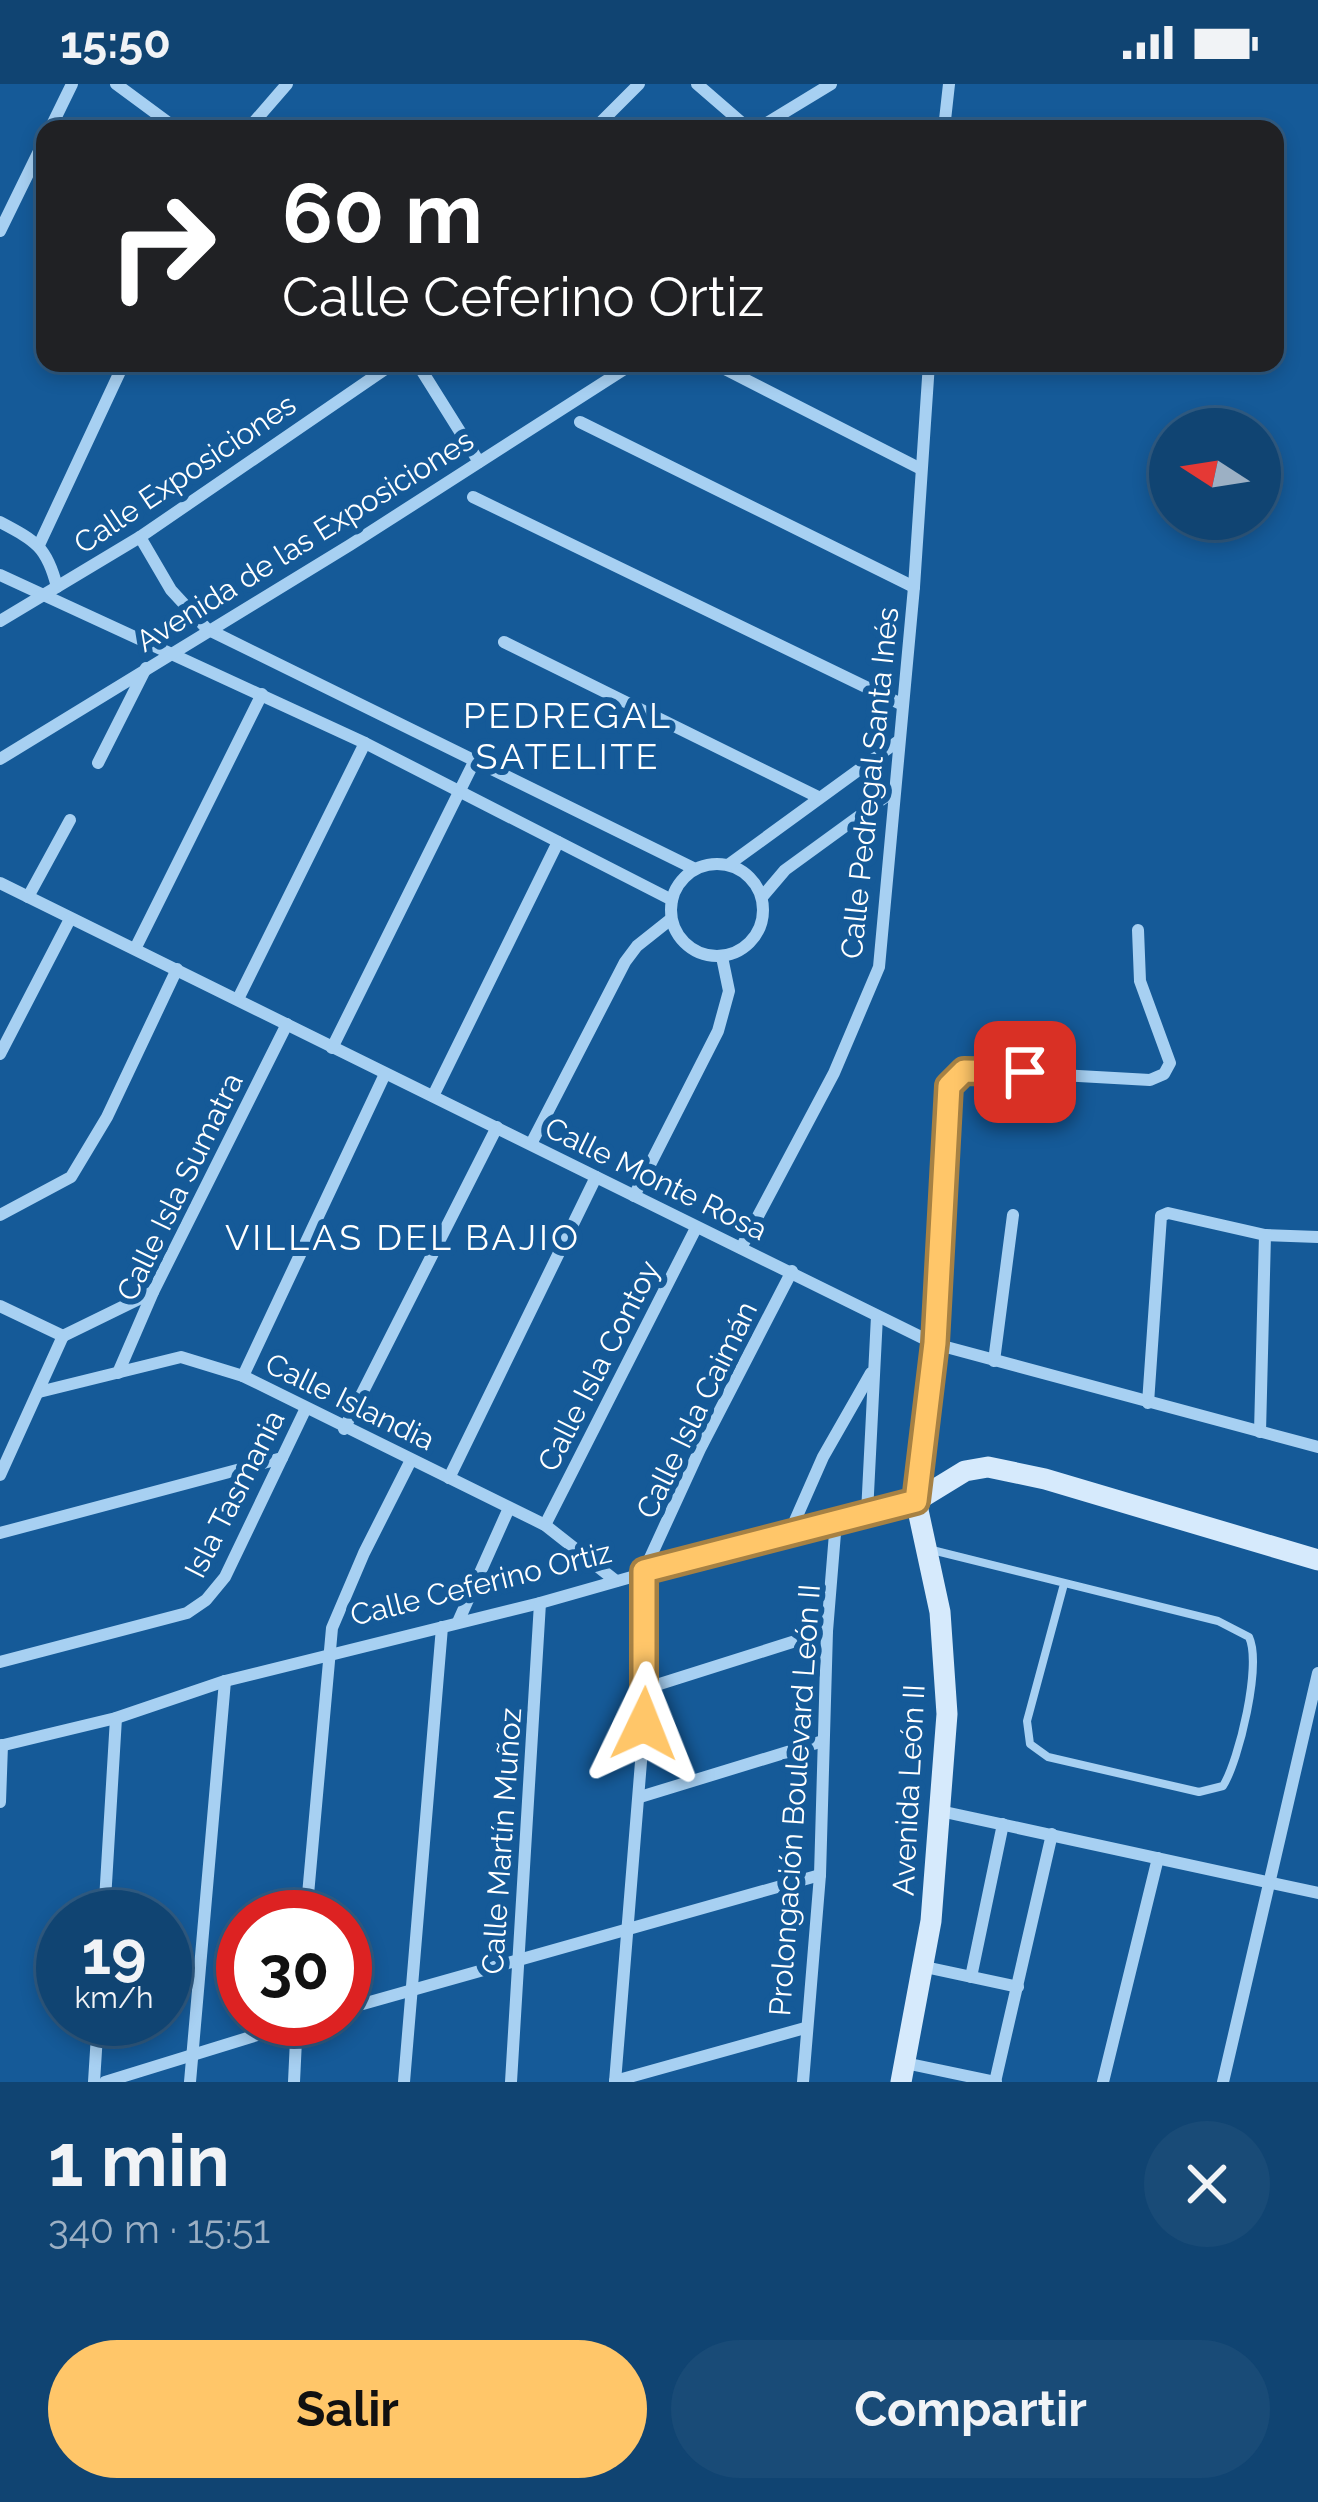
<!DOCTYPE html>
<html lang="es">
<head>
<meta charset="utf-8">
<style>
  body { margin:0; font-family:Raleway,sans-serif; background:#194b77; color:#f1f3f6; height:100vh; display:flex; flex-direction:column; font-size:45px; white-space:nowrap }
  * { box-sizing:border-box; margin:0 }
  p { font-size:39px; color:#9cb0c4 }
  .icon { flex:none; width:66px; height:66px; fill:none; stroke:currentColor; stroke-width:2; stroke-linecap:round; stroke-linejoin:round }
  .map { position:relative; height:1998px; overflow:hidden }
  .drawer { display:flex; flex-direction:column; background:#104472; flex:1 }
  .drawer>* { flex:none }
  .guide { position:absolute; left:36px; top:36px; width:1248px; height:252px; border-radius:24px; box-shadow:0 6px 18px #0003,0 0 0 3px #305c84; background:#202124; color:#fff; overflow:hidden }
  .needle { width:78px; rotate:282deg }
  .tools { position:absolute; left:1149px; top:324px; display:grid; gap:24px }
  .tools a { display:grid; place-items:center; width:132px; height:132px; border-radius:50%; background:#104472; box-shadow:0 6px 18px #0003,0 0 0 3px #305c84; font-size:60px }
  .speed { position:absolute; left:36px; top:1806px; display:flex; gap:24px; font-size:60px; font-weight:700; text-align:center }
  .speed>* { display:grid; place-content:center; width:156px; height:156px; border-radius:50%; background:#104472; box-shadow:0 6px 18px #0003,0 0 0 3px #305c84; line-height:1 }
  .speed small { font-size:30px; font-weight:400 }
  .speed .limit { border:18px solid #d22; background:#fff; color:#111 }
  .pin { position:absolute; display:grid; place-items:center; width:102px; height:102px; color:#fff; margin:-51px; border-radius:24px; box-shadow:0 6px 18px #0006 }
  .me { position:absolute; width:132px; margin:-66px; rotate:2deg; stroke-linejoin:round; filter:drop-shadow(0 0 9px #0008) }
  .turn { display:flex; align-items:center; gap:42px; height:252px; padding:0 48px; font-size:54px }
  .turn .icon { width:156px; height:156px; stroke-width:2.5 }
  .turn b { display:block; font-size:84px; line-height:102px }
  .round { display:grid; place-items:center; flex:none; width:126px; height:126px; border-radius:63px; background:#194b77 }
  .summary { display:flex; align-items:center; justify-content:space-between; height:204px; padding:0 48px }
  h1 { font-size:72px; font-weight:700; line-height:90px }
  .action { display:flex; gap:24px; margin-top:auto; padding:24px 48px }
  .action a { flex:1; height:138px; border-radius:72px; background:#ffc669; color:#111; font-size:48px; font-weight:700; line-height:138px; text-align:center }
  .action a+a { background:#194b77; color:#f1f3f6 }
  .status { display:flex; justify-content:space-between; align-items:center; height:84px; padding:0 60px; background:#104472; direction:ltr }
  .status svg { height:33px; fill:currentColor }
  .map>svg:first-child { display:block }
  .lines { fill:none; stroke-linecap:round; stroke-linejoin:round }
  .lane { stroke:#a7d0f2; stroke-width:8 }
  .street { stroke:#a7d0f2; stroke-width:12 }
  .secondary { stroke:#d6eafc; stroke-width:21 }
  .route-casing { stroke:#a68144; stroke-width:30 }
  .route { stroke:#ffc669; stroke-width:21 }
  .labels { text-anchor:middle; stroke-width:12; stroke-linejoin:round; paint-order:stroke }
  .street-label { font-size:30px; fill:#fff; stroke:#155a98 }
  .quarter-label { font-size:36px; letter-spacing:3px; fill:#fff; stroke:#155a98 }
</style>
</head>
<body>
<div class="status"><b>15:50</b><svg viewBox="0 0 49 12"><path d="M0 12V9h3v3zM5 12V6h3v6zM10 12V3h3v9zM15 12V0h3v12zM26 1h20v11H26zM47 4h2v5h-2z"/></svg></div>
<div class="map">
<svg width="1318" height="1998" viewBox="0 0 1318 1998">
  <rect width="100%" height="100%" fill="#155a98"/>
  <g class="lines">
    <path class="lane" d="M928 1465 1218 1537 1249 1553C1262 1581 1239 1676 1223 1702L1199 1708 1048 1673 1030 1660 1027 1637 1064 1500"/>
    <g class="street">
      <path d="M116 0 177 45"/>
      <path d="M697 0 749 45"/>
      <path d="M50 45 72 0"/>
      <path d="M248 45 287 0"/>
      <path d="M594 45 639 0"/>
      <path d="M757 45 831 0"/>
      <path d="M944 45 949 0"/>
      <path d="M0 147 45 55"/>
      <path d="M417 279 479 378"/>
      <path d="M713 279 921 385"/>
      <path d="M580 338 914 503"/>
      <path d="M473 413 901 620"/>
      <path d="M0 438C36 457 47 463 57 503"/>
      <path d="M140 453 171 506 207 545 695 785"/>
      <path d="M39 461 124 279"/>
      <path d="M0 491 365 659 672 816"/>
      <path d="M0 537 140 453 394 279"/>
      <path d="M504 558 818 713"/>
      <path d="M0 675 350 461 634 279"/>
      <path d="M98 679 146 584"/>
      <circle cx="717" cy="826" r="46"/>
      <path d="M728 781 897 658"/>
      <path d="M0 799 935 1260 1318 1363"/>
      <path d="M28 813 70 736"/>
      <path d="M762 813 785 786 895 706"/>
      <path d="M135 865 262 610"/>
      <path d="M238 915 365 659"/>
      <path d="M332 964 475 676"/>
      <path d="M0 970 70 835"/>
      <path d="M433 1012 558 758"/>
      <path d="M531 1060 625 878 637 862 671 835"/>
      <path d="M634 1112 718 947 729 907 722 873"/>
      <path d="M0 1131 71 1093 107 1033 177 885"/>
      <path d="M741 1164 834 989 879 883 914 503 929 279"/>
      <path d="M0 1222 63 1252"/>
      <path d="M63 1252 153 1208"/>
      <path d="M994 1277 1013 1131"/>
      <path d="M118 1289 153 1208 287 940"/>
      <path d="M243 1292 385 990"/>
      <path d="M39 1308 181 1273 243 1292 545 1441 616 1497"/>
      <path d="M1148 1319 1161 1132 1168 1129 1265 1151 1318 1153"/>
      <path d="M344 1345 497 1043"/>
      <path d="M1260 1348 1265 1151"/>
      <path d="M0 1391 63 1252"/>
      <path d="M449 1394 596 1093"/>
      <path d="M867 1429 877 1232"/>
      <path d="M545 1441 696 1144"/>
      <path d="M790 1448 823 1373 871 1289"/>
      <path d="M0 1449 282 1374"/>
      <path d="M458 1538 509 1424"/>
      <path d="M0 1578 187 1529 206 1516 225 1493 306 1324"/>
      <path d="M647 1604 827 1547"/>
      <path d="M0 1662 116 1634 225 1597 540 1519 790 1448 916 1417 935 1260 949 1002 954 993 973 986 1150 996 1164 990 1170 979 1140 897 1138 846"/>
      <path d="M640 1713 823 1657"/>
      <path d="M0 1718 2 1661"/>
      <path d="M940 1727 1318 1809"/>
      <path d="M104 1833 116 1634"/>
      <path d="M306 1833 332 1544 364 1469 411 1376"/>
      <path d="M925 1883 1018 1903"/>
      <path d="M971 1893 1003 1740"/>
      <path d="M345 1925 820 1791"/>
      <path d="M905 1979 996 1998"/>
      <path d="M615 1997 805 1944"/>
      <path d="M94 1998 98 1935"/>
      <path d="M105 1998 309 1935"/>
      <path d="M190 1998 225 1597"/>
      <path d="M294 1998 297 1935"/>
      <path d="M404 1998 442 1543"/>
      <path d="M511 1998 540 1519"/>
      <path d="M615 1998 647 1604 644 1487 700 1365 792 1187"/>
      <path d="M803 1998 820 1791 827 1547 836 1437"/>
      <path d="M995 1998 1052 1750"/>
      <path d="M1103 1998 1158 1774"/>
      <path d="M1223 1998 1318 1589"/>
    </g>
    <path class="secondary" d="M901 1998 931 1837 947 1630 940 1528 916 1417 965 1387 988 1383 1045 1395 1318 1476"/>
  </g>
  <g class="lines">
    <defs>
      <path id="route" d="M644 1640V1487L916 1417 935 1259 949 1002 964 987 1025 988"/>
    </defs>
    <use href="#route" class="route-casing"/>
    <use href="#route" class="route"/>
  </g>
  <g class="labels">
    <g class="street-label">
      <text transform="translate(185 390) rotate(-34)" y="10">Calle Exposiciones</text>
      <text transform="translate(305 457) rotate(-32)" y="10">Avenida de las Exposiciones</text>
      <text transform="translate(870 699) rotate(-84)" y="10">Calle Pedregal Santa Inés</text>
      <text transform="translate(656 1095) rotate(26)" y="10">Calle Monte Rosa</text>
      <text transform="translate(180 1103) rotate(-64)" y="10">Calle Isla Sumatra</text>
      <text transform="translate(599 1282) rotate(-63)" y="10">Calle Isla Contoy</text>
      <text transform="translate(350 1318) rotate(26)" y="10">Calle Islandia</text>
      <text transform="translate(697 1326) rotate(-64)" y="10">Calle Isla Caimán</text>
      <text transform="translate(235 1410) rotate(-63)" y="10">Isla Tasmania</text>
      <text transform="translate(481 1500) rotate(-14)" y="10">Calle Ceferino Ortiz</text>
      <text transform="translate(909 1706) rotate(-87)" y="10">Avenida León II</text>
      <text transform="translate(795 1716) rotate(-86)" y="10">Prolongación Boulevard León II</text>
      <text transform="translate(502 1757) rotate(-86)" y="10">Calle Martín Muñoz</text>
    </g>
    <g class="quarter-label">
      <text x="568" y="644">PEDREGAL<tspan x="568" dy="41">SATELITE</tspan></text>
      <text x="403" y="1166">VILLAS DEL BAJIO</text>
    </g>
  </g>
</svg>
<div class="tools">
<a><svg class="needle" viewBox="-14 -14 28 28"><path d="M0-13l5 13h-10z" fill="#e53935"/><path d="M0 13l5-13h-10z" fill="#9cb0c4"/></svg></a>
</div>
<div class="speed"><div>19<small>km/h</small></div><div class="limit">30</div></div>
<div class="pin" style="left:1025px;top:988px;background:#d93025"><svg class="icon" aria-label="arrive" viewBox="0 0 24 24"><path d="M6 21V4h12l-3 4 3 4H6"/></svg></div>
<svg class="me" style="left:644px;top:1640px" viewBox="-20 -20 40 40"><path d="M0-17L14 15 0 8-14 15z" fill="#ffc669" stroke="#fff" stroke-width="4"/></svg>
<div class="guide">
<div class="turn"><svg class="icon" aria-label="right" viewBox="0 0 24 24"><path d="M7 20v-9h11M14 6l5 5-5 5"/></svg><div><b>60 m</b>Calle Ceferino Ortiz</div></div>
</div>
</div>
<section class="drawer">
<div class="summary"><div><h1>1 min</h1><p>340 m · 15:51</p></div><a class="round"><svg class="icon" aria-label="close" viewBox="0 0 24 24"><path d="M6 6l12 12M18 6L6 18"/></svg></a></div>
<div class="action"><a>Salir</a><a>Compartir</a></div>
</section>
</body>
</html>
